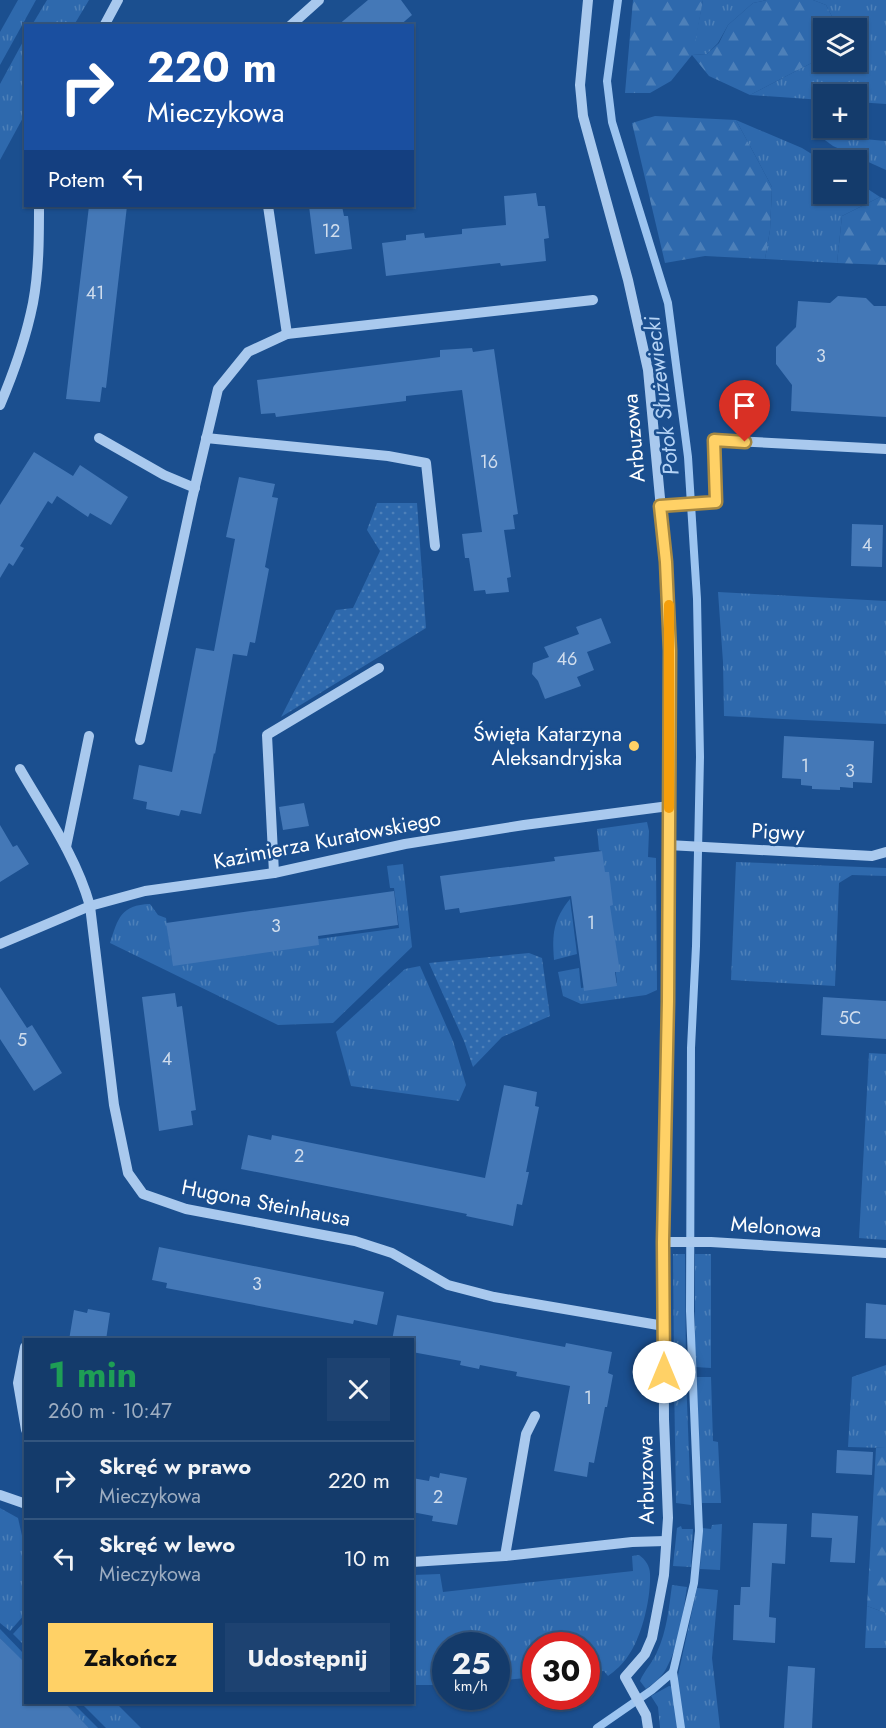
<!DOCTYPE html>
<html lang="pl">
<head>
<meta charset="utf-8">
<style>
  body { margin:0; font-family:Jost,sans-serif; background:#1d4271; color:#f1f3f6; height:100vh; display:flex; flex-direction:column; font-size:22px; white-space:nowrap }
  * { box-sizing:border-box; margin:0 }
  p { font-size:20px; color:#9dadc1 }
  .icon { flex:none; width:33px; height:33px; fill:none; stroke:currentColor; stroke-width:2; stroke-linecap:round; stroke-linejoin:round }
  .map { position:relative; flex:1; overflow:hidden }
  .drawer { position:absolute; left:24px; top:1338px; width:390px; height:366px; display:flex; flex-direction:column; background:#143b6b; border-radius:0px; box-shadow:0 2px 4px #0004,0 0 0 2px #33557e }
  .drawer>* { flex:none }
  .hud { position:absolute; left:24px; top:24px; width:390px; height:183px; border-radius:0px; box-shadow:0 2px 4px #0004,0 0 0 2px #33557e; background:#1a4fa0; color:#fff; overflow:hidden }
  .tools { position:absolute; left:813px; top:18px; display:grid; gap:12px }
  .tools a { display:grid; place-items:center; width:54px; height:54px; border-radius:0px; background:#143b6b; box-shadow:0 2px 4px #0004,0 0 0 2px #33557e; font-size:30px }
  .speed { position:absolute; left:432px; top:1632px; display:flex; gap:12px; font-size:30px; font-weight:700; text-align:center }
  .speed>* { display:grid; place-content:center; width:78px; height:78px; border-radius:50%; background:#143b6b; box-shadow:0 2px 4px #0004,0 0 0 2px #33557e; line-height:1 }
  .speed small { font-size:15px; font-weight:400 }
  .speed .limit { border:9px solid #d22; background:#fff; color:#111 }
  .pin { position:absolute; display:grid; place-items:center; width:51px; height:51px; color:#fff; margin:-62px -26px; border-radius:50% 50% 50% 0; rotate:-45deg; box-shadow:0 0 6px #0007 }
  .pin .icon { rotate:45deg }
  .me { position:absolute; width:66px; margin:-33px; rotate:0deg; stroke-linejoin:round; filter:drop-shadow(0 0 4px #0008) }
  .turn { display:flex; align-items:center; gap:21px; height:126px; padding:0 24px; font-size:27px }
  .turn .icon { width:78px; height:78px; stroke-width:2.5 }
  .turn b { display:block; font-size:42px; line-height:51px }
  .then { display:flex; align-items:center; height:57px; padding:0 24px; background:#0003; gap:12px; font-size:22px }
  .round { display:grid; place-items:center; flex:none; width:63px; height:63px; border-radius:0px; background:#1d4271 }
  .headline { display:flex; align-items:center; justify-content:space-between; height:102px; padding:0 24px }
  h1 { font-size:36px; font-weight:700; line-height:45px; color:#1e9e55 }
  .primary-button { display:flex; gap:12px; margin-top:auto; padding:12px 24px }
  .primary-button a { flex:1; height:69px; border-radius:0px; background:#ffd166; color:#111; font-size:24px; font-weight:700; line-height:69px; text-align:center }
  .primary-button a+a { background:#1d4271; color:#f1f3f6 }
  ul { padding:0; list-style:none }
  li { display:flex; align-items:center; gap:18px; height:78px; padding:0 24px; border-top:2px solid #33557e }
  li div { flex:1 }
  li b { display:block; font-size:22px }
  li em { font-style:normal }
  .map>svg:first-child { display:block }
  .grass { fill:url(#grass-tufts) }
  .forest { fill:url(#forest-firs) }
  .park { fill:url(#park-dots) }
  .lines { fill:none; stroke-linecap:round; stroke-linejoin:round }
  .stream { stroke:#9cc4f0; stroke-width:8 }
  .building { fill:#4478b7 }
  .minor { stroke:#a9c9ee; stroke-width:10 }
  .route-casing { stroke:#a68842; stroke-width:15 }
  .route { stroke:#ffd166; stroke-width:10 }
  .slow { stroke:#f59e0b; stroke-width:10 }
  .poi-dot { fill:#ffd166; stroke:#1b4f8f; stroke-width:2 }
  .labels { text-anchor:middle; stroke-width:5; stroke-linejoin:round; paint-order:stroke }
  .number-label { font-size:18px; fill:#d0dded }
  .street-label { font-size:21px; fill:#fff; stroke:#1b4f8f }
  .poi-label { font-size:21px; fill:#fff; stroke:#1b4f8f; text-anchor:end }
  .water-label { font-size:22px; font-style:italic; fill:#b5d3f5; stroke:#1b4f8f }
</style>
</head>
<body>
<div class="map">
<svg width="886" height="1728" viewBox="0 0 886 1728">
  <defs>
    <pattern id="grass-tufts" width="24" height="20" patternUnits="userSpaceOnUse" patternTransform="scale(1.5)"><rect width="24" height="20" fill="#2e69ad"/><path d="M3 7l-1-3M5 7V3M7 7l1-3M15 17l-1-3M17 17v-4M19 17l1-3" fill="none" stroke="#4d80b9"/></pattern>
    <pattern id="forest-firs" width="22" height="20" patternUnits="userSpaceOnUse" patternTransform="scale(1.5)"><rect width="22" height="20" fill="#2e69ad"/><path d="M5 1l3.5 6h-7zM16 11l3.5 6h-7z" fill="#4d80b9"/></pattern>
    <pattern id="park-dots" width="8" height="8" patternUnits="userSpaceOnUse" patternTransform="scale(1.5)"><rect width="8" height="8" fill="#2e69ad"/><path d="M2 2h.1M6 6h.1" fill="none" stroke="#4d80b9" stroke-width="1.8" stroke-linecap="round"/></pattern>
  </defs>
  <rect width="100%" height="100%" fill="#1b4f8f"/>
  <g class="grass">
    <path d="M18 0H36L0 65V32Z"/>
    <path d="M47 0H89L74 25H32Z"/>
    <path d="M703 0H767L753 3 728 25 718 43 707 54 692 55Z"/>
    <path d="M813 0H886V104L857 102 856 94H824L823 100 750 95 823 57 824 62H856V28H838L826 5Z"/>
    <path d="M25 38V114L0 160V84Z"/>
    <path d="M736 120 802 148 823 161 824 194H856L857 182 880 197 842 216 837 263 765 259 770 230 772 187Z"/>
    <path d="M818 135 886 141V170L833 146Z"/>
    <path d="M718 592 886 601V724L724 716 723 662Z"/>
    <path d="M647 822 649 831 648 857 656 858 657 990 646 995 581 1004 563 996 558 972 579 968 581 988 617 983 601 851 599 850 597 829Z"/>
    <path d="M736 862 886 868V876L852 875 839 883 835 986 731 980Z"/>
    <path d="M403 864 412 947 333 1023 278 1025 110 943C118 918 121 905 150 904L158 915 166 918 172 959 399 928 394 888H390L387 866Z"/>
    <path d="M570 899 577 954 554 960C552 934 553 920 570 899Z"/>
    <path d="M420 966 453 1041 466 1085 459 1101 351 1086 336 1032 405 969Z"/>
    <path d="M869 1053 886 1054V1240L859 1238Z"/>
    <path d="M673 1254H685L686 1368H674Z"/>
    <path d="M695 1254H711V1368L695 1367Z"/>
    <path d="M886 1365V1448L848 1447 852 1377Z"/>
    <path d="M674 1377H686L691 1505 676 1503Z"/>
    <path d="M696 1377H711L713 1441 718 1442 721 1503H702Z"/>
    <path d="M0 1508 18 1518 25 1549V1614L10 1631 0 1623Z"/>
    <path d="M722 1524 720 1570 700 1569 702 1528 711 1529 712 1525Z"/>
    <path d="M681 1526 682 1529H693L691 1567 673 1566 677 1528Z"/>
    <path d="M639 1555C645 1559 650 1566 650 1574 651 1598 642 1637 628 1656 623 1664 615 1671 608 1676L604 1671 587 1672 586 1646H536L535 1677 497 1681 496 1646H446L445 1685H413V1575L440 1574 443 1592 633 1571 632 1556Z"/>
    <path d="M672 1585 687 1587C683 1614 679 1646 666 1669 661 1678 654 1683 646 1689L640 1681C644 1671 653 1662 657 1652 667 1631 669 1607 672 1585Z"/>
    <path d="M697 1588 718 1590 712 1658 720 1728H683L677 1680Z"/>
    <path d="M867 1606 886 1613V1648H865Z"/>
    <path d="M25 1621V1646L13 1634Z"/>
    <path d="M0 1629 25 1655V1664L0 1638Z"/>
    <path d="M669 1686 674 1687 679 1728H660L658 1707 651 1696Z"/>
    <path d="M64 1703H73L98 1728H89Z"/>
    <path d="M81 1703H116L141 1728H106Z"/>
  </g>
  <g class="forest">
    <path d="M633 0H703L693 55 707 54 719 43 728 25 753 3 767 0H813L826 5 838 28H824L823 57 750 95 709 76 692 55 671 81 650 93H625Z"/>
    <path d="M655 116 736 120 772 187 770 230 765 259 705 256 665 263 632 123Z"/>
    <path d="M880 197 886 199V265L837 263 842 216Z"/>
    <path d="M876 1448H886V1613L867 1606Z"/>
  </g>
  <g class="park">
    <path d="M377 503H417L426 628 281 717 336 610 353 608 380 551 367 530Z"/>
    <path d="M529 953 542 958 550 1016 502 1037 473 1067 464 1041 429 963Z"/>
  </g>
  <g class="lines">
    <g class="stream">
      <path d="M673 1672 681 1728"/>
      <path d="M597 1728 652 1690 673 1672 694 1583 699 1531 690 1311 691 1048 696 946 700 757 697 599 688 457 668 303 612 122 607 81 618 0"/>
    </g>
  </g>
  <g class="building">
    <path d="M368 0H401L412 15 399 26H337Z"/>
    <path d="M536 193 538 206H545L549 238 544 239 546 261 501 266 500 263 386 276 382 243 406 240V235L424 233 425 238 462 234V229L506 225 504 196Z"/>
    <path d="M89 206H127L106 388 102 387 100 402 66 399Z"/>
    <path d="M309 206H342L344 216H348L352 249 315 254Z"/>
    <path d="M838 296 866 298 874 306H886V417L791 411 792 385 776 364V347L796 327 798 301 830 303Z"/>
    <path d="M472 348 473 352 494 349 518 514 513 515 515 529 504 530 511 577 507 578 509 592 486 594 485 590 474 591 469 558H465L462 534 482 532 462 390 406 396V401L276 417 275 413 261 414 257 380 440 357V350Z"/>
    <path d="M34 452 73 476 80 465 128 497 111 525 90 513 88 517 57 496 52 504 48 501 20 546 24 548 13 566 9 563 0 578V505Z"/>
    <path d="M239 477 275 484 272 497 278 498 265 567 269 569 255 643 250 642 247 656 233 654 215 754 214 753 201 814 181 810 179 816 146 809 147 802 133 799 139 765 172 772 196 648 214 651 235 539 226 537Z"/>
    <path d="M852 524 883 525 882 567 851 566Z"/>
    <path d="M601 618 611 643 587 652 594 670 577 677 581 686 545 699 538 681 532 674 533 663 549 657 544 647 579 634 576 627Z"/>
    <path d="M784 736 874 741 872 783 853 782V788L840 787V790L812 789V786L801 785V779L782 778Z"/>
    <path d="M304 803 309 826 283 830 279 807Z"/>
    <path d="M0 825 13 847 17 845 29 864 0 882Z"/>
    <path d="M602 851 605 872H609L613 905 610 906 620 972H615L617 986 584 991 571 896 460 913 459 908 445 910 440 876 555 861 554 857Z"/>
    <path d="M394 891 398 925 318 936 319 945 173 966 166 923Z"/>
    <path d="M0 987 27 1028 32 1025 62 1073 34 1091 0 1039Z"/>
    <path d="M175 993 177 1007 182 1006 196 1110 191 1111 193 1125 159 1131 142 997Z"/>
    <path d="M823 997 886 1001V1039L821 1035Z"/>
    <path d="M504 1085 537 1092 535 1106 539 1107 526 1172H529L522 1205 517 1204 513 1226 466 1216 467 1214 241 1169 248 1135 271 1140 272 1135 485 1178Z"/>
    <path d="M159 1247 384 1292 377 1325 354 1320 353 1324 166 1288 167 1283 152 1280Z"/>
    <path d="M866 1303 886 1305V1339L865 1338Z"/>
    <path d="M88 1309 110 1313 106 1340H69L74 1310 87 1313Z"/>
    <path d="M397 1315 565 1347 566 1343 612 1352 608 1373 613 1375 607 1407H605L594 1463 589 1462 587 1477 554 1471 570 1386 516 1376 517 1372 480 1365 479 1369 460 1365 461 1361 412 1352V1340H392Z"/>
    <path d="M837 1450 873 1452 872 1475 836 1473Z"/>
    <path d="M440 1473 467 1478 457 1525 432 1521 433 1516 412 1512V1478L429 1481 430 1476 439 1478Z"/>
    <path d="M812 1513 858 1516 855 1563 830 1562 832 1538 811 1537Z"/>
    <path d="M753 1523 787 1524 785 1564 772 1563 769 1617 776 1618 775 1643 733 1640 734 1605H740L741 1587H750Z"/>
    <path d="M0 1638 26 1664V1702H64L89 1728H0Z"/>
    <path d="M788 1666 815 1668 812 1728H784Z"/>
  </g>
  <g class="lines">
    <g class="minor">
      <path d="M588 0 580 85 583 116 628 280 648 370 666 562 670 651 668 1001 663 1242 664 1419 668 1518 664 1575 652 1638 645 1654 625 1677 646 1715 648 1728"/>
      <path d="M104 26 118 0"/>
      <path d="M290 26 319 0"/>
      <path d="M268 206 287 334 593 300"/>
      <path d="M0 405C14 372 26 338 33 303 39 271 39 238 39 206"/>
      <path d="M99 438 164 475 195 488"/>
      <path d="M206 438 388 456 426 463 435 546"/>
      <path d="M659 506 716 502 714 440 886 449"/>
      <path d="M140 740 192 499 218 389 248 352 287 334"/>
      <path d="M20 769C46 814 76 856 90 906L114 1105 128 1173 143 1194 186 1209 355 1241 392 1253 448 1285 494 1297 664 1326"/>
      <path d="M668 845 872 856 886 852"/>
      <path d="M66 847 89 736"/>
      <path d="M274 873 267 735 379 668"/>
      <path d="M0 944 90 906 145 891 274 873 405 844 524 825 669 806"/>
      <path d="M663 1242H711L886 1253"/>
      <path d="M25 1347 18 1383 26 1430"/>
      <path d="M0 1495 26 1504"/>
      <path d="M505 1556 526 1434 535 1416"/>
      <path d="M412 1562 505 1556 632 1542 666 1541"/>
    </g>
  </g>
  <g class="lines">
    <defs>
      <path id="route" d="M664 1372 663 1242 668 1001 670 651 666 562 660 506 716 502 714 440 745 442"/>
    </defs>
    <use href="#route" class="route-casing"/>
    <use href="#route" class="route"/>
    <path class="slow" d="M669 605V808"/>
  </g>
  <circle class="poi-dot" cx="634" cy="746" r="6"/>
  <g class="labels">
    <g class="number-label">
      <text x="331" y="237">12</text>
      <text x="95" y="299">41</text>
      <text x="821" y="362">3</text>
      <text x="489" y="468">16</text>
      <text x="867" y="551">4</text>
      <text x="567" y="665">46</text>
      <text x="805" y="772">1</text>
      <text x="850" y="777">3</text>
      <text x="591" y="929">1</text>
      <text x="276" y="932">3</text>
      <text x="850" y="1024">5C</text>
      <text x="22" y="1046">5</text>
      <text x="167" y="1065">4</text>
      <text x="299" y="1162">2</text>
      <text x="257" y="1290">3</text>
      <text x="588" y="1404">1</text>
      <text x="438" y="1503">2</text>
    </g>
    <g class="street-label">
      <text transform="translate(634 438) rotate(-95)" y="7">Arbuzowa</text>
      <text transform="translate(778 832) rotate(3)" y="7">Pigwy</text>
      <text transform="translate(327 840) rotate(-11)" y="7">Kazimierza Kuratowskiego</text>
      <text transform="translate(266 1203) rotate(11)" y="7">Hugona Steinhausa</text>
      <text transform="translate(776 1227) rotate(4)" y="7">Melonowa</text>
      <text transform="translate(646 1480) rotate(-91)" y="7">Arbuzowa</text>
    </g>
    <g class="poi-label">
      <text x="622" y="741">Święta Katarzyna<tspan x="622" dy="24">Aleksandryjska</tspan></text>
    </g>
    <g class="water-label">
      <text transform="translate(661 396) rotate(-97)" y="8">Potok Służewiecki</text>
    </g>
  </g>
</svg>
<div class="tools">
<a><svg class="icon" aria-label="layers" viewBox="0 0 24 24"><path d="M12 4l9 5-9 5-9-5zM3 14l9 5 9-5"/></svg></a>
<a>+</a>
<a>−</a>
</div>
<div class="speed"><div>25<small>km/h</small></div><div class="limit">30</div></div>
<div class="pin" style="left:745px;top:442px;background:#d93025"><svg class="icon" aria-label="arrive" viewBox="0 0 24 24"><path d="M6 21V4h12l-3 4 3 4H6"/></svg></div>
<svg class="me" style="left:664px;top:1372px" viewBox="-20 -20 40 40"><circle r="19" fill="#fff"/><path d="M0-13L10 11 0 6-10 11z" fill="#ffd166"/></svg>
<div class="hud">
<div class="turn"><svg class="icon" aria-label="right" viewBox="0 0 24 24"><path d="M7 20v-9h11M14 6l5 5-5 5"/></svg><div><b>220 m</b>Mieczykowa</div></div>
<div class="then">Potem<svg class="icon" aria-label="left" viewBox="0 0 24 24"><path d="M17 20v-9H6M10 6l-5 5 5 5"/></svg></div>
</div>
<section class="drawer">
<div class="headline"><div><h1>1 min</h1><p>260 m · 10:47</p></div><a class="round"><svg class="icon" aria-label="close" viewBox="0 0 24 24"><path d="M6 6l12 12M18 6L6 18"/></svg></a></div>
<ul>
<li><svg class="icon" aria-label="right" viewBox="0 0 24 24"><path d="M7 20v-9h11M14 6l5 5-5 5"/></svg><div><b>Skręć w prawo</b><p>Mieczykowa</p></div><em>220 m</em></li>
<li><svg class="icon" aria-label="left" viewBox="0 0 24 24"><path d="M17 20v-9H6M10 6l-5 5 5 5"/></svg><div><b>Skręć w lewo</b><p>Mieczykowa</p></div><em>10 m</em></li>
</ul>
<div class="primary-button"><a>Zakończ</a><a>Udostępnij</a></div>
</section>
</div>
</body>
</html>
